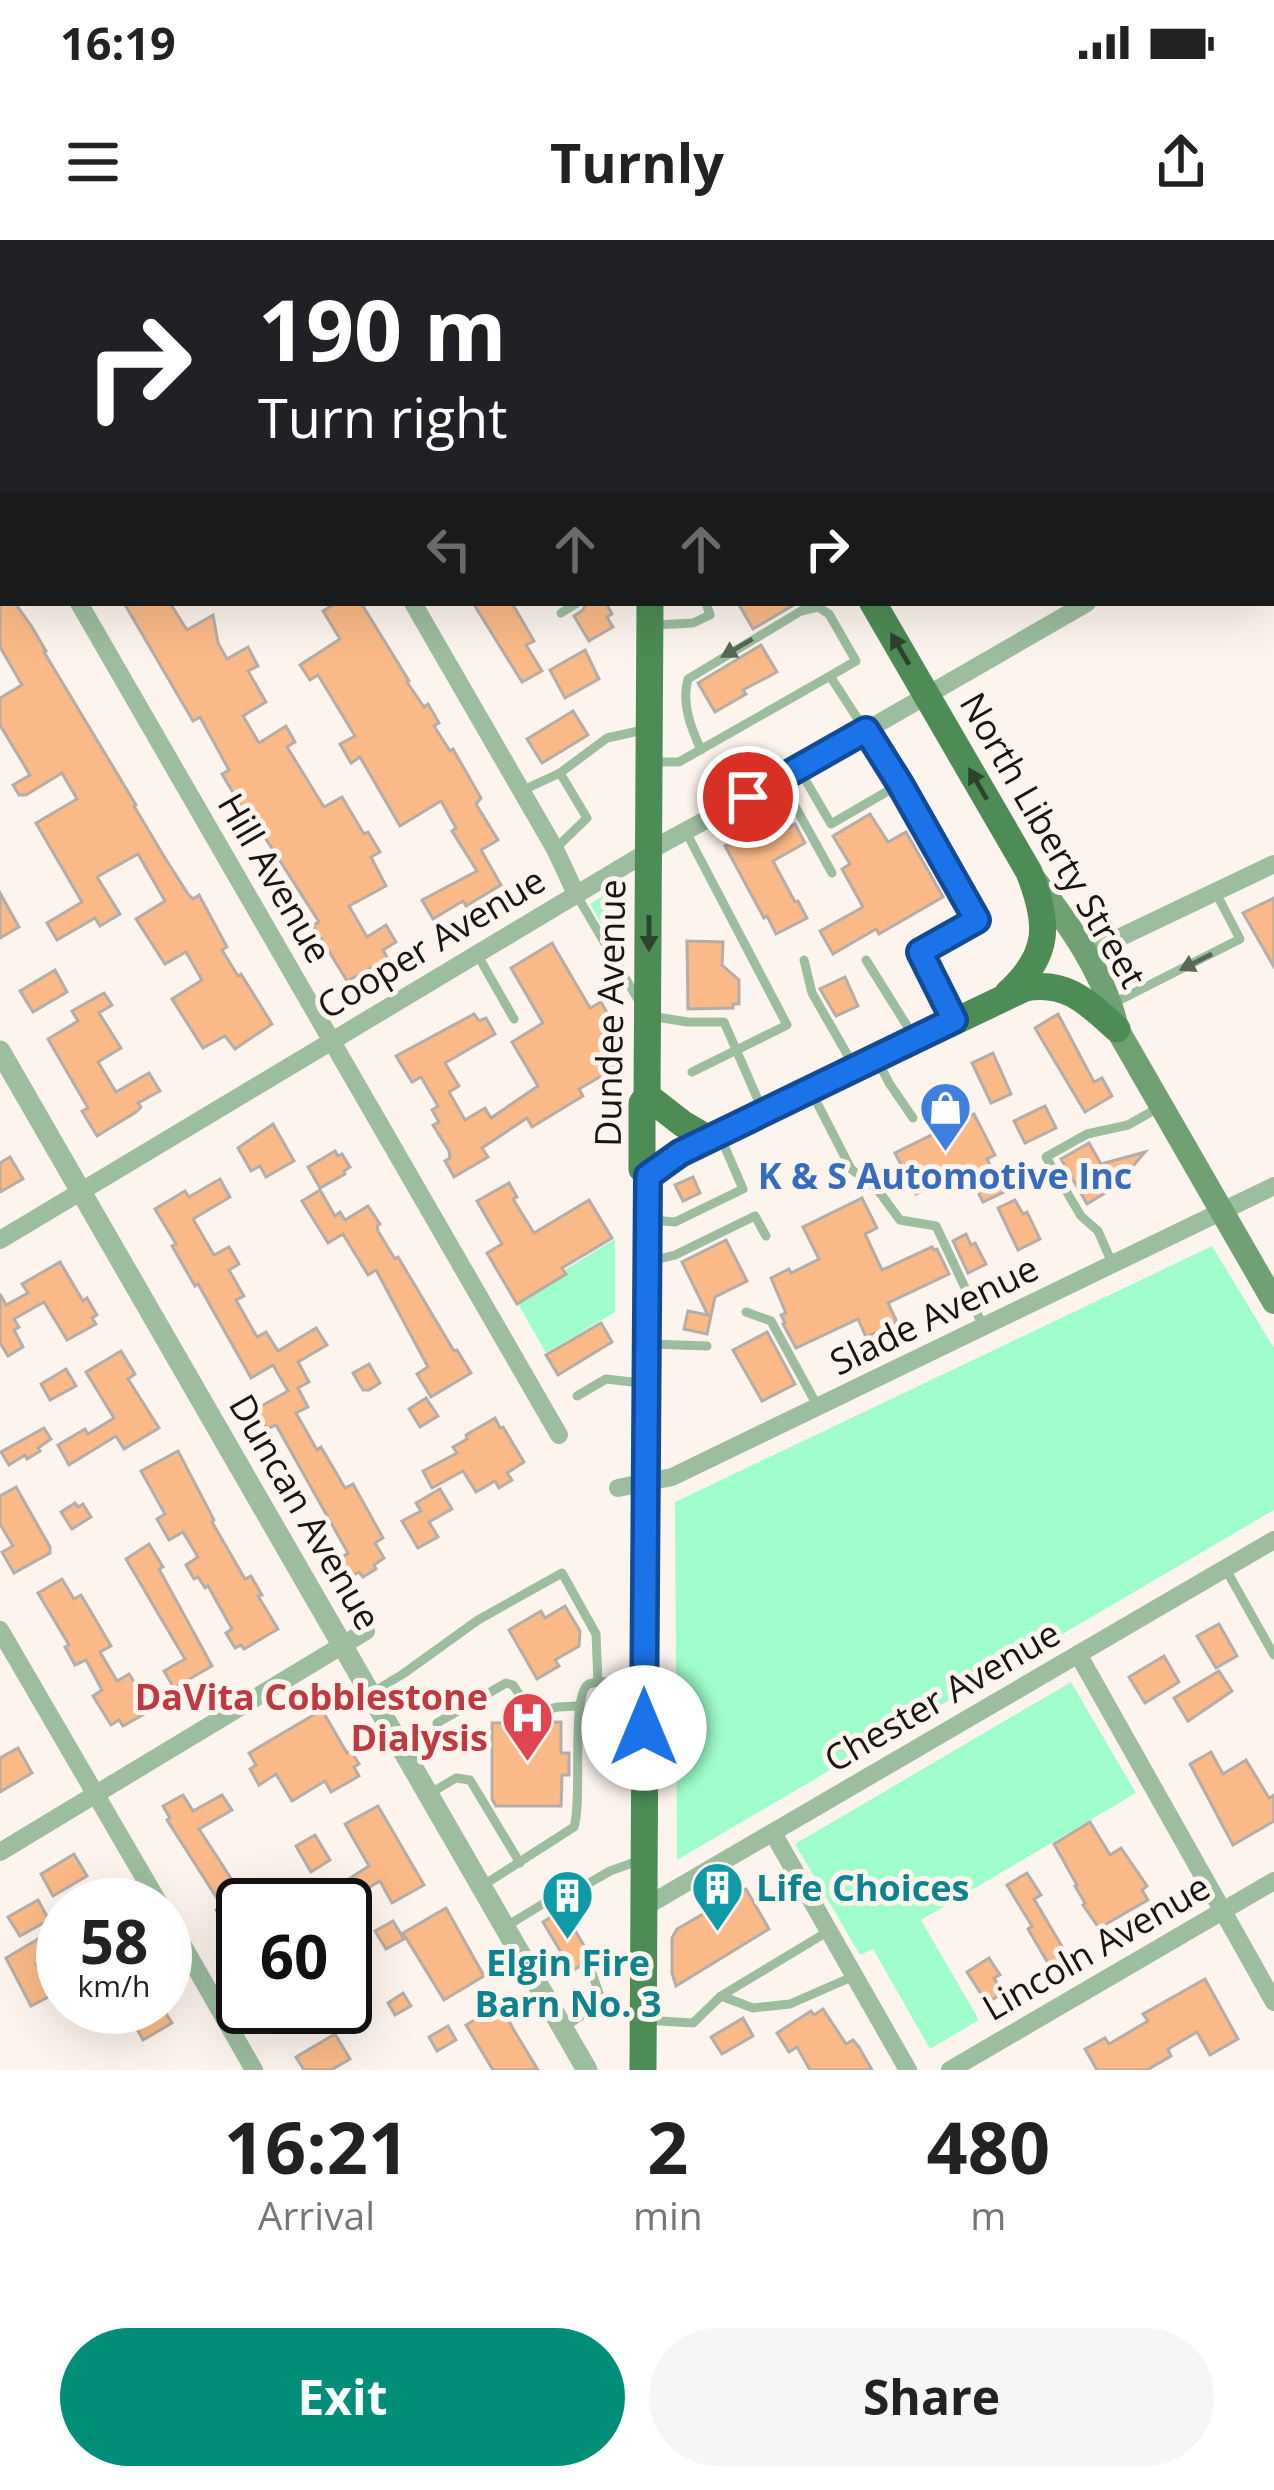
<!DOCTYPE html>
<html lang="en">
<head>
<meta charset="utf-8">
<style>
  body { margin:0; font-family:"Open Sans",sans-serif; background:#f6f6f6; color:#222; height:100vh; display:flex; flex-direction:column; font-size:45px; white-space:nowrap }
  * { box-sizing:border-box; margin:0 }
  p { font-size:39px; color:#767676 }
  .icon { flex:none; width:66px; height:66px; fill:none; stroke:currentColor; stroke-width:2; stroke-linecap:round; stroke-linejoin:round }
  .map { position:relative; height:1830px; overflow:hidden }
  .drawer { display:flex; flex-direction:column; background:#fff; flex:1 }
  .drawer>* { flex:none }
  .banner { position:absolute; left:0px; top:0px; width:1275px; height:366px; box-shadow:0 12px 48px #0002; background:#202124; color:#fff; overflow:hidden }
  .speed { position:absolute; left:36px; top:1638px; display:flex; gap:24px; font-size:60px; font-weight:700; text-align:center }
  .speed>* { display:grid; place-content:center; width:156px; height:156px; border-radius:50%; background:#fff; box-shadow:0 12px 48px #0002; line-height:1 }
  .speed small { font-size:30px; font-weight:400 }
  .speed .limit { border:6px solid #111; border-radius:18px; background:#fff; color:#111 }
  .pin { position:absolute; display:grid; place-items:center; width:102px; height:102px; color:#fff; margin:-51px; border:6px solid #fff; border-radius:50%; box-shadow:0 3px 12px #0007 }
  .me { position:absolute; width:132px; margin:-66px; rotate:0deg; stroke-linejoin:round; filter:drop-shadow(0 0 9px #0008) }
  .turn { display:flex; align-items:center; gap:42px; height:252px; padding:0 60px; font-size:54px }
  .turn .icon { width:156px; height:156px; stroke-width:2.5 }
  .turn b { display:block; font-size:84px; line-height:102px }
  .lanes { display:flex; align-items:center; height:114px; padding:0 60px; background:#0003; justify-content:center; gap:60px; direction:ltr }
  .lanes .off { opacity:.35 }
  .eta { display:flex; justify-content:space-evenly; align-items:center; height:204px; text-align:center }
  .eta b { font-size:72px; font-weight:700; line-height:84px }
  .primary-button { display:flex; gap:24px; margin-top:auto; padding:24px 60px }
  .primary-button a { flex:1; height:138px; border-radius:72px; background:#008e78; color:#fff; font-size:48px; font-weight:700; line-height:138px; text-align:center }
  .primary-button a+a { background:#f6f6f6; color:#222 }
  .status { display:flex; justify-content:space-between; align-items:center; height:84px; padding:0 60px; background:#fff; direction:ltr }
  .status svg { height:33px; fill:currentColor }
  header { display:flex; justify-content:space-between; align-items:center; height:156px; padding:0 60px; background:#fff; font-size:54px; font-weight:700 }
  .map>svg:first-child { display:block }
  .green { fill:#a0fecd }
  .building { fill:#fbba87; stroke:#b5ada7; stroke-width:3 }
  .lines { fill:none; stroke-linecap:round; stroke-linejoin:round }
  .service { stroke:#9cbd9e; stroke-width:9 }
  .minor { stroke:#9cbd9e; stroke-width:18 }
  .tertiary { stroke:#9cbd9e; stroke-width:21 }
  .secondary { stroke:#6fa173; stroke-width:24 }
  .primary { stroke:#4d8c54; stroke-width:27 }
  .oneway { fill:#5a6858 }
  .oneway2 { fill:#2d442c }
  .route-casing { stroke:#114b97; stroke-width:30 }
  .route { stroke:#1a73e8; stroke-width:21 }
  .labels { text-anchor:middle; stroke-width:10; stroke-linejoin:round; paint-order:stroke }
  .street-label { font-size:36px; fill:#181412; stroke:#fdf4ed }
  .shop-label { font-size:36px; font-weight:bold; fill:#366cbe; stroke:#fdf4ed }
  .health-label { font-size:36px; font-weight:bold; fill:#be3a42; stroke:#fdf4ed; text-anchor:end }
  .culture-label { font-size:36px; font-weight:bold; fill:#0d838f; stroke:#fdf4ed; text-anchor:start }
</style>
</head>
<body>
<div class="status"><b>16:19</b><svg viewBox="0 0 49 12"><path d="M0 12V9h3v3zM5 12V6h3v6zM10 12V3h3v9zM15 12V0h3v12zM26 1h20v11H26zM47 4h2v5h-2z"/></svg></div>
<header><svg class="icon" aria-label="menu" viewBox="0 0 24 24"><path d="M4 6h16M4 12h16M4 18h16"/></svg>Turnly<svg class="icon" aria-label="share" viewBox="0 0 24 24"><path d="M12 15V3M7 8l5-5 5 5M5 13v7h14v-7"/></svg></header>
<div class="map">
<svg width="1274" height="1830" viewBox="0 0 1274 1830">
  <rect width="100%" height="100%" fill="#fdf4ed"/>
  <g class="green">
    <path d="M626 642 625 724 590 664Z"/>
    <path d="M615 999V1072L546 1113 518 1064 567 1034 566 1029Z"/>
    <path d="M1212 1006 1274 1108V1270L677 1620 675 1262Z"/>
    <path d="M1071 1442 1136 1553 921 1680 979 1780 930 1809 873 1709 860 1715 795 1604Z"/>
  </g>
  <g class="building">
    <path d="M0 363H15L32 387 46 411 44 412 136 565 134 566 165 618 188 654 193 659 199 655 227 707 222 710 238 736 241 734 272 784 235 809 225 796 203 808 172 759 202 740 186 712 165 724 136 679 165 661 138 614 97 637 120 674 100 686 95 678 57 700 47 683 82 662 36 583 77 559 62 533 26 555H19L13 545 30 535 0 485V458L22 445 0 407Z"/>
    <path d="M124 363H170L187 390 213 375 218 403 227 419 248 407 258 426 248 431 266 462 243 476 259 503 286 486 295 502 287 507 324 567 342 557 364 594 368 592 380 612 371 617 386 646 349 666 367 697 386 685 396 702 383 710 388 719 347 741 313 685 319 682 262 593 258 595 222 534 229 530 200 477 193 481Z"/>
    <path d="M336 363H361L409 441 407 442 424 467 428 464 439 483 434 486 450 511 453 509 481 558 476 564 498 600 481 610 501 645 466 666 463 661 433 679 422 660 477 631 452 591 456 588 441 561 400 586 360 517 351 523 340 504 355 496 318 435 310 440 300 425 340 399 323 371Z"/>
    <path d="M473 363H512L534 401 526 405 542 431 522 442Z"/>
    <path d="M586 363H606L612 374 607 377 613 387 589 401 574 376 583 370Z"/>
    <path d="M738 363H797L753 389Z"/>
    <path d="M761 405 777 432 743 450 746 454 715 472 698 443Z"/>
    <path d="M585 410 599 439 565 458 550 430Z"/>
    <path d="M573 471 588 495 542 523 527 499Z"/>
    <path d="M870 574 888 602 906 592 943 657 879 694 876 689 833 714 820 691 863 667 842 629 850 624 833 596Z"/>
    <path d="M795 584 805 603 773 621 795 662 798 661 807 678 776 694 767 676 764 678 725 606 756 590 760 598 780 587 783 591Z"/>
    <path d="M0 653 19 687 0 698Z"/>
    <path d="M1274 658V727L1243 673Z"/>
    <path d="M687 701 723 702 722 725 739 740V764H733V768L688 769Z"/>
    <path d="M552 703 590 768 601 762 617 790V827L579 849 583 856 532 887 527 878 482 908 488 917 454 937 445 921 450 918 449 911 433 885 439 882 432 870 438 866 421 837 412 842 396 816 474 774 479 781 486 778 495 794 445 823 459 846 449 852 465 880 485 868 491 878 538 846 512 802 543 783 511 728Z"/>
    <path d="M55 730 67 752 33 772 20 751Z"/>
    <path d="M845 737 858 766 836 776 820 749Z"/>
    <path d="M104 753 112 765 99 773 121 808 98 822 116 852 149 833 160 851 138 863 141 867 136 872 97 896 82 871 88 868 48 799 78 781 72 771Z"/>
    <path d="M1058 774 1094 842 1102 838 1112 856 1085 872 1035 788Z"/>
    <path d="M993 813 1011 854 991 863 972 823Z"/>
    <path d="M1045 866 1056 888 1025 903 1014 881Z"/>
    <path d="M974 874 995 915 987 919 1004 952 983 962 966 929 916 954 895 913Z"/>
    <path d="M273 884 294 921 266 937 260 926 251 931 238 908Z"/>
    <path d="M1089 903 1101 924 1145 912 1115 947 1087 964 1061 919Z"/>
    <path d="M335 911 338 916 342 914 350 927 344 931 345 934 320 948 308 927Z"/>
    <path d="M10 917 23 939 0 952V923Z"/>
    <path d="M693 937 700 953 683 961 675 945Z"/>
    <path d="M220 939 230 957 193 979 214 1015 229 1007 239 1024 229 1030 244 1056 236 1060 257 1097 266 1092 278 1111 316 1088 327 1105 298 1122 309 1142 298 1148 308 1167 296 1173 317 1210 321 1207 345 1248 353 1244 383 1298 375 1303 384 1318 374 1325 376 1329 363 1337 359 1332 352 1336 341 1318 348 1313 276 1185 267 1189 256 1169 288 1151 273 1125 251 1138 198 1044 195 1046 172 1006 176 1004 155 969 185 951 189 957Z"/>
    <path d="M509 943 517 957 513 959 534 993 589 960 612 998 562 1028 566 1034 517 1064 487 1013 502 1004 477 961Z"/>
    <path d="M320 950 335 976 340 972 345 980 368 966 380 984 377 986 378 991 395 1019 398 1017 454 1111 457 1110 471 1133 431 1157 417 1134 428 1127 376 1030 368 1035 343 994 328 1003 302 961Z"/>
    <path d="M862 958 877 988 865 994 882 1030 932 1007 934 1010 937 1009 949 1034 888 1063 897 1082 866 1097 858 1079 796 1108 783 1084 785 1083 781 1075 786 1073 771 1038 789 1029 791 1033 819 1019 803 987Z"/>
    <path d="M1015 960 1023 974 1027 972 1040 999 1018 1010 998 968Z"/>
    <path d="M966 994 971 1005 975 1003 986 1024 968 1033 953 1001Z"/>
    <path d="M726 1000 747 1041 715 1057 707 1094 684 1089 688 1071 708 1075 682 1022Z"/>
    <path d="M60 1022 83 1061 87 1058 97 1075 92 1078 96 1084 67 1100 44 1062 14 1079 19 1087 14 1090 23 1107 8 1116 0 1103V1054L6 1065 28 1053 22 1044Z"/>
    <path d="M601 1083 612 1102 558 1135 546 1115Z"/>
    <path d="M767 1092 795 1144 762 1161 733 1110Z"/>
    <path d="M121 1111 135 1134 128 1139 159 1188 124 1209 116 1196 69 1225 58 1205 85 1189 88 1194 114 1178 86 1132Z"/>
    <path d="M369 1124 380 1143 369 1150H363L353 1133Z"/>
    <path d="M66 1129 76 1146 50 1160 41 1144Z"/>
    <path d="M426 1158 438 1176 420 1187 409 1169Z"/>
    <path d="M495 1178 500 1188 503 1187 524 1222 507 1233 512 1240 499 1248 495 1241 476 1252 463 1231 432 1248 423 1231 457 1213 453 1207 467 1199 466 1195Z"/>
    <path d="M44 1188 51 1199 38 1208 40 1211 27 1219 25 1215 9 1225 1 1212Z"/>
    <path d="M178 1211 214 1280 212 1282 245 1339 251 1336 262 1355 258 1356 278 1389 244 1409 241 1405 235 1408 226 1393 232 1389 208 1346 205 1348 198 1337 194 1339 186 1325 198 1317 183 1292 169 1300 157 1279 165 1274 141 1231Z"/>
    <path d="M16 1247 50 1307V1313L14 1333 2 1312 13 1306 0 1284V1256Z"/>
    <path d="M440 1249 452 1269 429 1282 438 1297 418 1308 402 1281 421 1271 416 1263Z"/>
    <path d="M75 1263 78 1267 83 1264 91 1277 72 1289 61 1272Z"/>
    <path d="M149 1304 163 1327 159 1329 212 1426 174 1448 164 1431 185 1419 126 1319Z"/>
    <path d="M62 1339 74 1359 81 1355 111 1406 100 1412 117 1441 129 1434 148 1464 142 1467 146 1473 123 1486 119 1480 111 1485 93 1456 102 1450 86 1420 75 1425 65 1407 69 1405 38 1353Z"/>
    <path d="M565 1366 580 1391 579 1406 555 1420 559 1426 537 1439 509 1390 541 1371 545 1378Z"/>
    <path d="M1219 1384 1237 1416 1216 1428 1197 1396Z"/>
    <path d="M1164 1416 1179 1442 1145 1463 1129 1437Z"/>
    <path d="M1219 1431 1232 1451 1188 1481 1174 1458Z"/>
    <path d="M322 1470 347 1513 351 1511 359 1524 354 1527 359 1536 331 1552 325 1541 292 1561 276 1534 259 1545 250 1529 256 1525 249 1513Z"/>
    <path d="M561 1482V1513H569V1535H562L561 1566H496L492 1559V1483Z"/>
    <path d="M18 1508 32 1533 0 1552V1518Z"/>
    <path d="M1211 1512 1223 1534 1246 1520 1269 1558 1274 1555V1581L1233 1605 1190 1524Z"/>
    <path d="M183 1555 193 1571 222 1555 232 1570 199 1589 243 1657V1713L216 1670 222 1666 167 1580 170 1578 163 1566Z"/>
    <path d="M378 1566 424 1645 392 1663 380 1641 353 1657 344 1642 369 1626 345 1584Z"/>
    <path d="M1090 1582 1110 1615 1121 1608 1147 1646 1142 1650 1148 1660 1099 1688 1083 1665 1085 1663 1075 1646 1077 1645 1054 1604Z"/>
    <path d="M315 1595 330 1620 311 1632 296 1606Z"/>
    <path d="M74 1614 87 1636 53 1656 41 1634Z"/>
    <path d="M1027 1633 1041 1655 1034 1659 1067 1715 1049 1725 1028 1689 1032 1686 1007 1645Z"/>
    <path d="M746 1649 769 1689 676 1746 672 1733V1698L677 1689Z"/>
    <path d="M38 1660 49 1680 20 1696 8 1677Z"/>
    <path d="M446 1668 484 1736 444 1760 403 1693Z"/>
    <path d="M563 1670 592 1719 572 1731 543 1682Z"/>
    <path d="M393 1681 404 1699 386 1709 375 1691Z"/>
    <path d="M38 1699 48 1716 36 1724 56 1753 31 1766 6 1718Z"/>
    <path d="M989 1718 1000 1735 994 1738 1003 1753 987 1763 967 1732Z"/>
    <path d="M1205 1739 1238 1799 1210 1815 1197 1792 1168 1809 1171 1816 1147 1830H1097L1085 1809 1105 1798 1109 1804 1148 1781 1143 1774Z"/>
    <path d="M403 1753 411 1766 395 1775 388 1763Z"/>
    <path d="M500 1765 515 1792 538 1830H493L466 1785Z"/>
    <path d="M150 1767H162L172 1783 143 1800 131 1778Z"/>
    <path d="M264 1767H324L278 1792Z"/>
    <path d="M823 1769 846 1804 853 1800 859 1807 872 1830H810L797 1807 789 1812 777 1793 811 1771 814 1775Z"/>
    <path d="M743 1778 753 1796 722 1814 711 1797Z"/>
    <path d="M448 1786 456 1800 437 1811 429 1797Z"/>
    <path d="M335 1794 350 1819 331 1830H304L296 1817Z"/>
  </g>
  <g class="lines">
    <g class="service">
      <path d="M816 0 818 3"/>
      <path d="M852 0 853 3"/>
      <path d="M561 373 577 363"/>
      <path d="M655 385 693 383 710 375 706 363"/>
      <path d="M701 510C691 488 681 463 688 439L801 371 818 367 829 374 856 421 830 436"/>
      <path d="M655 522H679L830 436 900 544 978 679 920 712 954 780"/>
      <path d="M799 529 831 584 900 544"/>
      <path d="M780 539 832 633"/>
      <path d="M521 551 560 533"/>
      <path d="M686 592 787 785 692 832"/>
      <path d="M555 609 587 578 560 533 607 498 643 490"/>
      <path d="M576 654 640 763"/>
      <path d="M477 714 514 779"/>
      <path d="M804 720 812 753 855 828"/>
      <path d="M866 720 914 797"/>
      <path d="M1112 764 1240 699 1216 653"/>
      <path d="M650 776 688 782H724L762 869"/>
      <path d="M878 821 889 843 913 878"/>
      <path d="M812 853 851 929 877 949 900 980 936 986 984 1088"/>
      <path d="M652 980 675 982 743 949 720 896"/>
      <path d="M651 1021 675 1015 755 976 766 996"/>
      <path d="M1113 1025 1098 991 1081 976 1046 917 1087 894 1128 885 1158 868"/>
      <path d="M746 1072 771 1081 818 1167"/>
      <path d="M651 1104 707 1106"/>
      <path d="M577 1156 606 1139 641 1143"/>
      <path d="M1225 1328 1274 1415"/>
      <path d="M373 1452 403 1434 478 1380 562 1333 596 1394 598 1443"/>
      <path d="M437 1483 506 1443 513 1445 525 1463 540 1471 558 1467 578 1466"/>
      <path d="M429 1554 456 1538 470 1540 520 1623"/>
      <path d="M482 1646 574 1587C583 1561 570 1452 589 1444 602 1439 625 1444 639 1444"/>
      <path d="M505 1687 559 1654H570L610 1631 638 1621"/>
      <path d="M721 1756 753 1768 790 1764 854 1736"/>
      <path d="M645 1780 693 1783 721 1756 827 1692"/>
      <path d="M563 1788 602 1762 592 1733"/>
    </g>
    <g class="minor">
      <path d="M203 0 205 3"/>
      <path d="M1274 0V1"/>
      <path d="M1132 3 1137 0"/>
      <path d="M0 227 3 232"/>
      <path d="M1272 256 1274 255"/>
      <path d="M79 363 559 1195"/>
      <path d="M413 363 555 609 576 654"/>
      <path d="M1085 714 1274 624"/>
      <path d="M0 1000 649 611 799 529 1087 363"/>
      <path d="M618 1248 672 1237 1274 946"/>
      <path d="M0 1390 160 1665"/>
      <path d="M1078 1414 1274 1762"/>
      <path d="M773 1593 908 1830"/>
      <path d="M0 1612 366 1391"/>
      <path d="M643 1668 1274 1300"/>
      <path d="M165 1674 254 1830"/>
      <path d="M950 1830 1274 1641"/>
    </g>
    <g class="tertiary">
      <path d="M540 3 545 0"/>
      <path d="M0 295 3 294"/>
      <path d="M0 811 587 1830"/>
    </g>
    <path class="secondary" d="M1034 639C1068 683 1105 733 1117 789L1274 1062"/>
    <g class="primary">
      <path d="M647 0 648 3"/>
      <path d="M672 0 673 3"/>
      <path d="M696 0 697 3"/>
      <path d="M873 363 1029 632C1049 683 1051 714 1008 753"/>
      <path d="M647 856 683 884 709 899"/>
      <path d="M648 936 680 913 1025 748C1067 740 1088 763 1117 789"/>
      <path d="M643 1830 648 936 642 929V863L647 856 650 363"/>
    </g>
  </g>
  <defs><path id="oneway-solid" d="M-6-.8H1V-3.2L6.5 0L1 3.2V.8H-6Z" transform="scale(3)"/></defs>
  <g class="oneway">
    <use href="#oneway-solid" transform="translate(737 408) rotate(150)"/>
    <use href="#oneway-solid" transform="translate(1196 722) rotate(153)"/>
  </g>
  <g class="oneway2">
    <use href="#oneway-solid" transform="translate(900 409) rotate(-120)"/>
    <use href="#oneway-solid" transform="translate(978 544) rotate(-120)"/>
    <use href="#oneway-solid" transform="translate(649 693) rotate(90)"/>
  </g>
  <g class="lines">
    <defs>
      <path id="route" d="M644 1488 648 936 680 913 954 780 920 712 977 680 900 544 866 490 748 557"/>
    </defs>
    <use href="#route" class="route-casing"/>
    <use href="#route" class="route"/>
  </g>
  <defs>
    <symbol id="shop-pin" viewBox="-11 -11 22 30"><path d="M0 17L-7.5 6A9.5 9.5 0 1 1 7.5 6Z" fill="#3f7fe0" stroke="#fdf4ed"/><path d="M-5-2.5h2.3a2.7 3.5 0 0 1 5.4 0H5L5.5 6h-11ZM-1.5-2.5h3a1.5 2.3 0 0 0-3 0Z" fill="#fff"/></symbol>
    <symbol id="hospital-pin" viewBox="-11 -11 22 30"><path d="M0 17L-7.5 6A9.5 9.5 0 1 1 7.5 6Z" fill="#e0444e" stroke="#fdf4ed"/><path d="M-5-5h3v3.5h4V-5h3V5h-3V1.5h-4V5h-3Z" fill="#fff"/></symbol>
    <symbol id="building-pin" viewBox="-11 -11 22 30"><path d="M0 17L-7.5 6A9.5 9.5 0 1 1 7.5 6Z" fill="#0f9aa8" stroke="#fdf4ed"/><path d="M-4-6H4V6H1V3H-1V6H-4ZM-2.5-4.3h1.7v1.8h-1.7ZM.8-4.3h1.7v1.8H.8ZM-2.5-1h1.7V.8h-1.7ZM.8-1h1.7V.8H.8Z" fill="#fff"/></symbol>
  </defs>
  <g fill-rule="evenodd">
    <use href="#shop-pin" x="916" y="838" width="59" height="81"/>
    <use href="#hospital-pin" x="498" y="1448" width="59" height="81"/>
    <use href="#building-pin" x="688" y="1618" width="59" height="81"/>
    <use href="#building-pin" x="538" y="1626" width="59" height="81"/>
  </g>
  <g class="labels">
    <g class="street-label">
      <text transform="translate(1053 600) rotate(60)" y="13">North Liberty Street</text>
      <text transform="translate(275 638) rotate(60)" y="13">Hill Avenue</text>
      <text transform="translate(431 703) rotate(-31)" y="13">Cooper Avenue</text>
      <text transform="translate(610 773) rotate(-89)" y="13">Dundee Avenue</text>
      <text transform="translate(934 1075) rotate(-26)" y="13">Slade Avenue</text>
      <text transform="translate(305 1272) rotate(60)" y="13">Duncan Avenue</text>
      <text transform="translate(942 1456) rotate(-30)" y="13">Chester Avenue</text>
      <text transform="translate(1096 1707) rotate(-30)" y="13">Lincoln Avenue</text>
    </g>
    <g class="shop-label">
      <text x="945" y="949">K &amp; S Automotive Inc</text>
    </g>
    <g class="health-label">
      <text x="488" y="1470">DaVita Cobblestone<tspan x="488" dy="41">Dialysis</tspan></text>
    </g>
    <g class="culture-label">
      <text x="756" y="1661">Life Choices</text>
      <text x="568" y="1736" text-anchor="middle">Elgin Fire<tspan x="568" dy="41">Barn No. 3</tspan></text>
    </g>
  </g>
</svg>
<div class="speed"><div>58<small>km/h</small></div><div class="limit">60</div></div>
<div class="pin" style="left:748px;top:557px;background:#d93025"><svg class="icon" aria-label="arrive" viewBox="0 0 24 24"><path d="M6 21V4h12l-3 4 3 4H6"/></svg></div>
<svg class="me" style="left:644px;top:1488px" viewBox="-20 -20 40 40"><circle r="19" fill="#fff"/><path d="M0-13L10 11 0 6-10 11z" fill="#1a73e8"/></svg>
<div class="banner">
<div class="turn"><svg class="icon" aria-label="right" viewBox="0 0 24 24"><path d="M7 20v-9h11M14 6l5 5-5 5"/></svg><div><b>190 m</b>Turn right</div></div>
<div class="lanes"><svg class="icon off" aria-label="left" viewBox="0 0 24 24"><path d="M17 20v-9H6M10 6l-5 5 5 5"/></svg><svg class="icon off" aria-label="ahead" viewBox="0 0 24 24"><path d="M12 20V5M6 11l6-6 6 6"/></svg><svg class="icon off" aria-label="ahead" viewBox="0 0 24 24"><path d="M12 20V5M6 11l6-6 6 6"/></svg><svg class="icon" aria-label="right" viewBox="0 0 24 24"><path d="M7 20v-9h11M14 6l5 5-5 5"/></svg></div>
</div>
</div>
<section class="drawer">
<div class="eta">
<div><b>16:21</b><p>Arrival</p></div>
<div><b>2</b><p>min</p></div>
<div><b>480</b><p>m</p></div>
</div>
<div class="primary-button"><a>Exit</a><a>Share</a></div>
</section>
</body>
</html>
